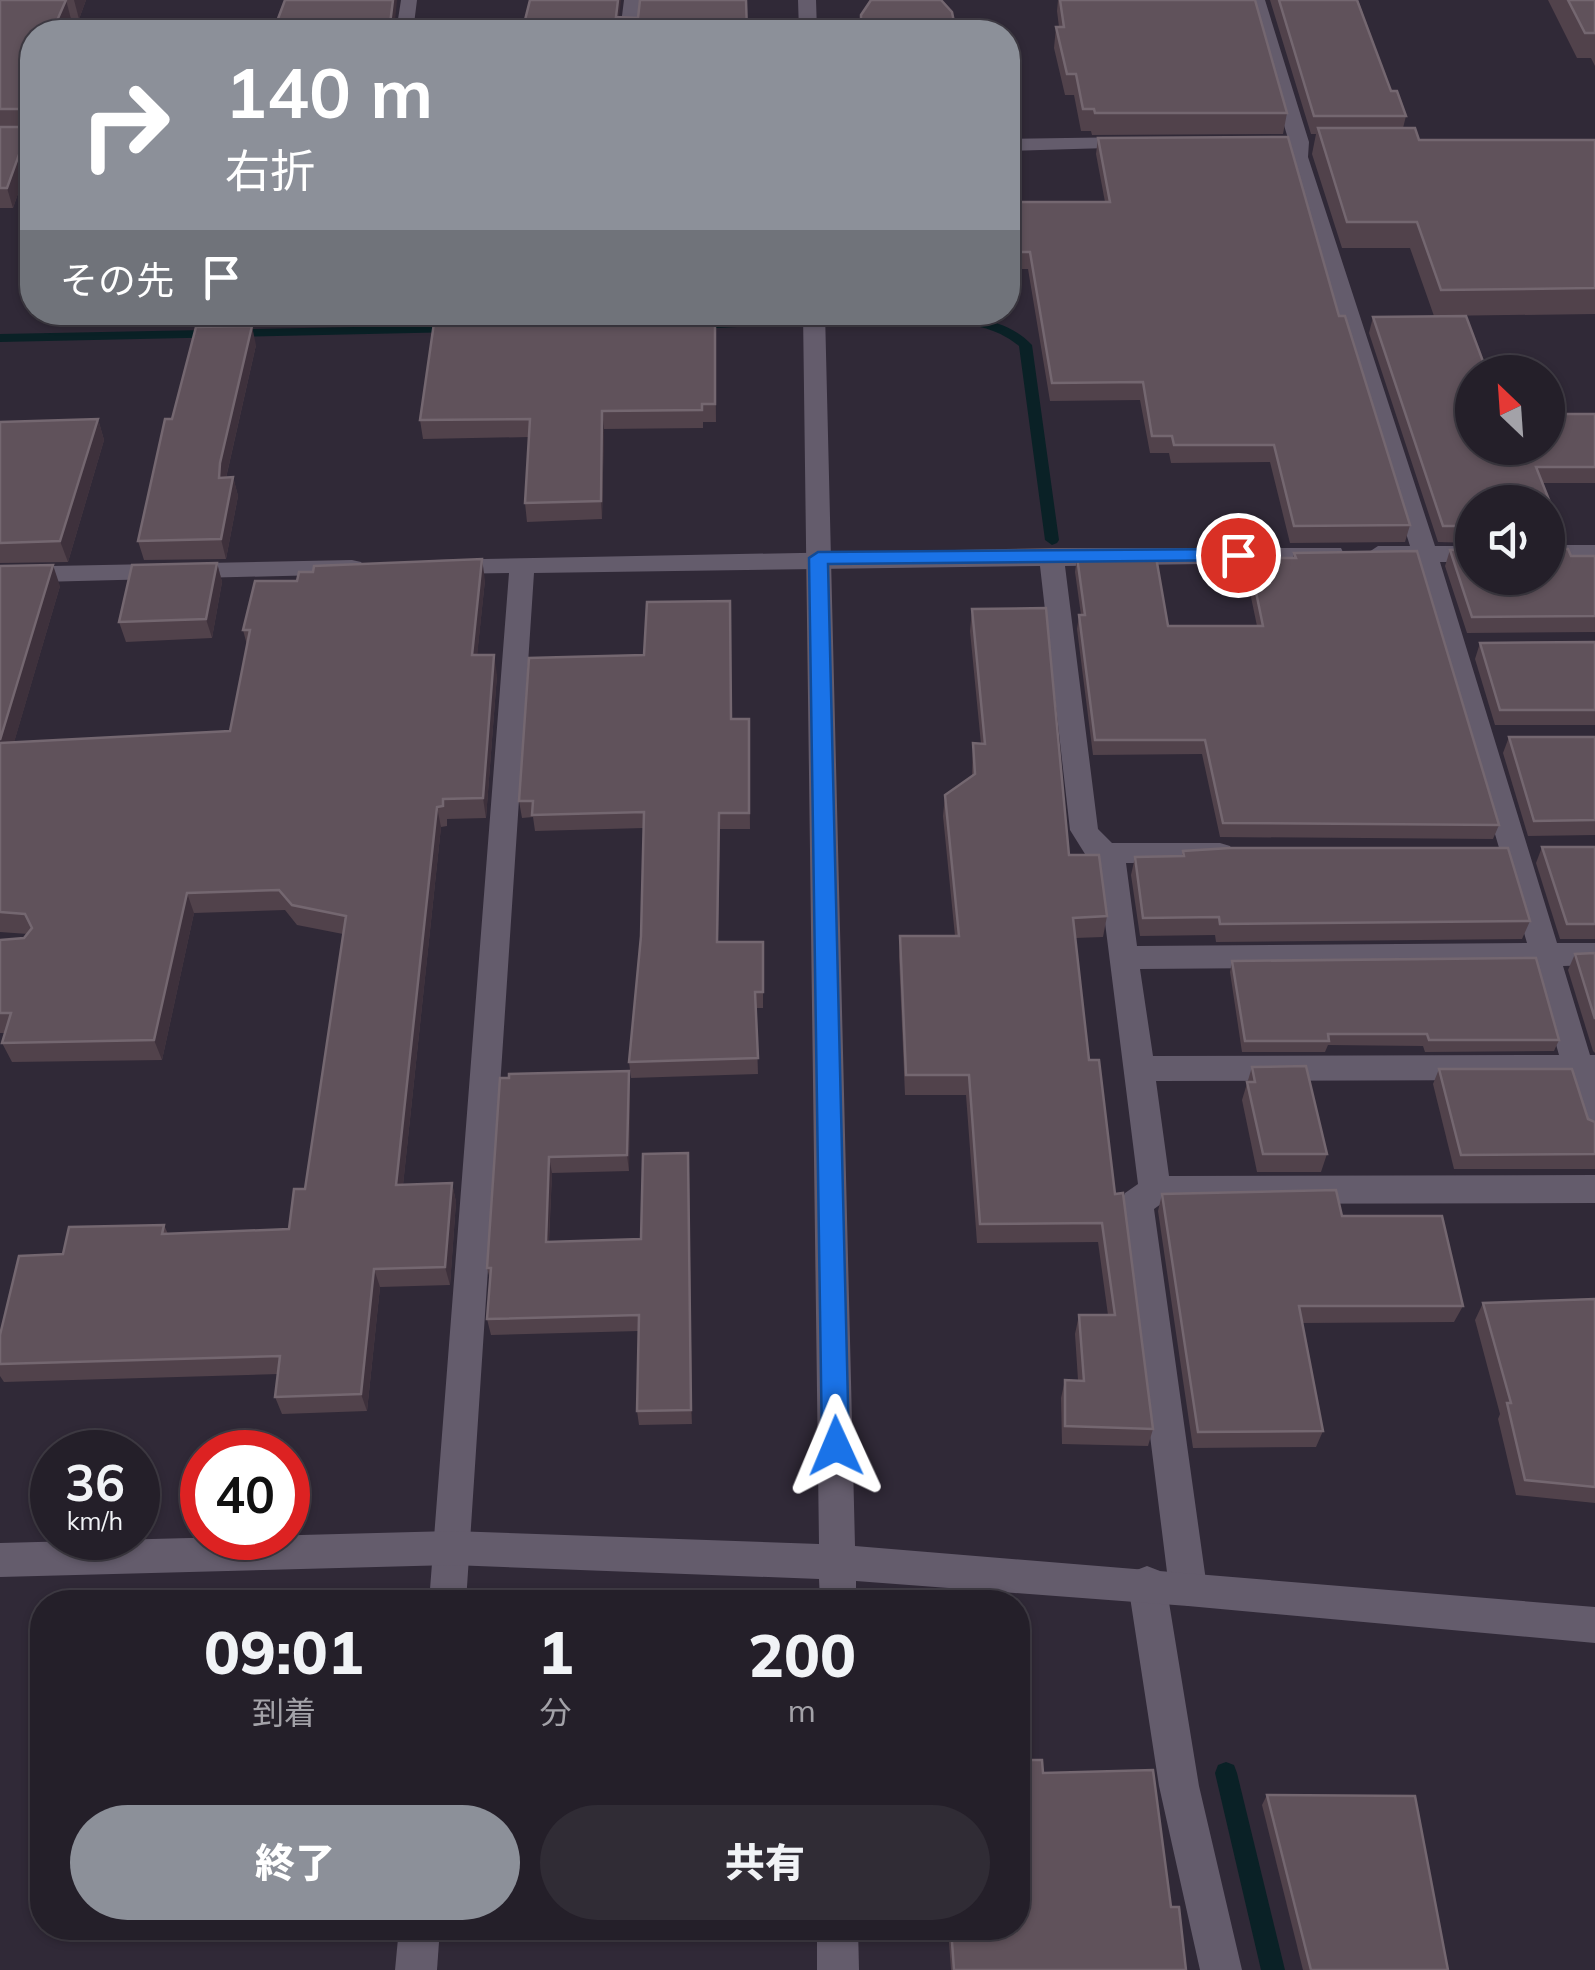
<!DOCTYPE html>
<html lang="ja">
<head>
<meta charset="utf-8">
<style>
  body { margin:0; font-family:Mulish,"Noto Sans JP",sans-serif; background:#302c35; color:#f1f3f6; height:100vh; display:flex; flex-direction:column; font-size:38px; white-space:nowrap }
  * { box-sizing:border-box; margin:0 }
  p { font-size:32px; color:#a3a2a8 }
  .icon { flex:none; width:55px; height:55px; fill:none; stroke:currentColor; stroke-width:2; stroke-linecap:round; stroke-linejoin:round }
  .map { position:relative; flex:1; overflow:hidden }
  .details { position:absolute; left:30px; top:1590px; width:1000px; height:350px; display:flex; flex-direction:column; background:#241f29; border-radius:40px; box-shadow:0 2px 8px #0004,0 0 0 2px #413d46 }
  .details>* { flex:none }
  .top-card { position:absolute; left:20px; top:20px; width:1000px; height:305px; border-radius:40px; box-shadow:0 2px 8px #0004,0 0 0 2px #413d46; background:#8c9099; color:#fff; overflow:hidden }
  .needle { width:65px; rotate:335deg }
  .fabs { position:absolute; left:1455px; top:355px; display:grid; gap:20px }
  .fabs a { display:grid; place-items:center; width:110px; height:110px; border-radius:50%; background:#241f29; box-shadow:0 2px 8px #0004,0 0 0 2px #413d46; font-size:50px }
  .speed { position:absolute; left:30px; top:1430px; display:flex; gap:20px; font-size:50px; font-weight:700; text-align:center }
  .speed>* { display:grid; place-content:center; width:130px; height:130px; border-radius:50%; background:#241f29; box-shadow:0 2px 8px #0004,0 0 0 2px #413d46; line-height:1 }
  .speed small { font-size:25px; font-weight:400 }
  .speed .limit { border:15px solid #d22; background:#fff; color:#111 }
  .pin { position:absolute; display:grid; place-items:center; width:85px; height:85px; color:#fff; margin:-42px; border:5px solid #fff; border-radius:50%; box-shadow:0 2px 10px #0007 }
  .me { position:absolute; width:110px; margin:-55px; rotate:359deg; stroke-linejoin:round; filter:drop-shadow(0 0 8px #0008) }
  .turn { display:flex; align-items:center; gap:35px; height:210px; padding:0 40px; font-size:45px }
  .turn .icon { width:130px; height:130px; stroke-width:2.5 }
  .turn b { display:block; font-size:70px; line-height:85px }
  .then { display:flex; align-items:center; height:95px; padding:0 40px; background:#0003; gap:20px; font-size:38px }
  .eta { display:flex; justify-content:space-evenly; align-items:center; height:170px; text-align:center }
  .eta b { font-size:60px; font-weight:800; line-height:70px }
  .cta { display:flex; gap:20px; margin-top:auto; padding:20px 40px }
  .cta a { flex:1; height:115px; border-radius:60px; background:#8c9099; color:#fff; font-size:40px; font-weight:800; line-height:115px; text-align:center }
  .cta a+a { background:#302c35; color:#f1f3f6 }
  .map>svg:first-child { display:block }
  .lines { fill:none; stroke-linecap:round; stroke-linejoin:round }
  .stream { fill:#0a2126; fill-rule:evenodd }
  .lane { fill:#645c6c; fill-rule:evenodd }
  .street { fill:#645c6c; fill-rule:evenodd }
  .secondary { fill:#645c6c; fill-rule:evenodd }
  .wall { fill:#51424b }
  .shaded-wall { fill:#3e313c }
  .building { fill:#60525b; stroke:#746770; stroke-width:2.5 }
  .route { fill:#1a73e8; stroke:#114b97; stroke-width:2.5 }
</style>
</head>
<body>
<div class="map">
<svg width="1595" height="1970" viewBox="0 0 1595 1970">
  <rect width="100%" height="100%" fill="#302937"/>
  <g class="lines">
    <g class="stream">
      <path d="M935 316C970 316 1006 318 1032 345L1059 540 1057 543 1052 545 1045 540 1019 346C980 313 924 324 877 326L871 322 877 318Z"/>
      <path d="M753 319 758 320V326L695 329 689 325 695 321Z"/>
      <path d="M454 325 461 329 459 332 0 342V334Z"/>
      <path d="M1226 1762 1234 1765 1237 1773 1285 1970H1261L1215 1773 1218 1765Z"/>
    </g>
    <g class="lane">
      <path d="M401 0H417L413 32H396Z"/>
      <path d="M624 0H640L637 32H620Z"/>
    </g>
    <g class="street">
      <path d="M1247 0H1265L1309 142 1308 157 1435 546H1472V562H1440L1557 943H1595V965L1563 966 1590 1055H1595V1136L1584 1132 1567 1080 1156 1081 1169 1176 1595 1175V1203L1161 1204 1154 1209 1207 1588 1201 1601 1188 1606 1175 1601 1169 1588 1121 1203 1125 1193 1138 1184 1097 859 1085 854 1070 830 1040 566 534 573 466 1602H429L509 573 443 574 434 572 430 566 434 560 1054 548H1341L1344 554 1332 562 1065 566 1098 829 1112 843H1220L1230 846 1234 853 1230 860 1220 863H1126L1137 946 1527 943 1415 562H1378L1366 554 1378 546H1410L1288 157 1289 142ZM1534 966 1559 1055 1153 1056 1140 969Z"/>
      <path d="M1134 137 1144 143 1141 147 1008 151V139Z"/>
      <rect x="1548" y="545" width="47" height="16"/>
      <path d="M352 560 361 562 365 568 361 574 0 583V567Z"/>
      <path d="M1147 1566 1160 1571 1166 1584 1199 1786 1242 1970H1200L1159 1786 1128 1584 1134 1571Z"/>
      <path d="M399 1928H440L437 1970H395Z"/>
    </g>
    <g class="secondary">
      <path d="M798 0H816L817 32H799Z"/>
      <path d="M803 312H825L855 1546 1595 1607V1643L1188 1606 856 1581V1602H820L819 1579 452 1565 0 1577V1543L452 1531 819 1544Z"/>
      <path d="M817 1928H858L859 1970H817Z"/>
    </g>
  </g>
  <g class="wall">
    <path d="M0 0H86L79 19H71L65 32H32V113L27 127H29L32 139V153L13 208H0Z"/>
    <path d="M1058 0H1255L1287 113 1283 134 1092 135 1091 131H1081L1074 95H1065L1054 48 1056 27H1059L1057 11Z"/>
    <path d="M1270 0H1358L1391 91 1406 116 1403 128 1419 140H1595V314L1434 316 1410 248H1342L1312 154 1316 134H1311Z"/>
    <path d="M1548 0H1595V66L1591 58H1577Z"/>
    <path d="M1098 138 1339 316 1410 525 1405 542 1290 543 1270 462 1171 463 1169 453H1150L1140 400 1050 401 1028 269H1013L1012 263H1008V202H1105L1096 154Z"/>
    <path d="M715 313 716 422H703V428L604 429 602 519 527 522 525 503 529 437 423 439 420 420 454 322Z"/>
    <path d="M1373 317 1472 448 1595 414V483H1542L1559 525 1553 541 1551 542V548L1571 556H1595V632L1467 633 1445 566 1450 550 1548 578 1472 502V543L1438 542 1369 333Z"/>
    <path d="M256 345 226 478 233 477 238 496 226 559 144 560 138 541 172 419Z"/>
    <path d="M98 419 104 440 68 562 0 563V422Z"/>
    <path d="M1294 553 1499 825 1493 839 1220 837 1202 754 1093 755 1077 629 1079 615H1081L1075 572 1077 557 1168 626H1257L1246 573 1249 558H1293Z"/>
    <path d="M217 563 222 582 212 638 126 642 119 622Z"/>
    <path d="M0 566 60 586 14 742 230 731 247 645 243 630 485 580 477 655 497 675 486 818 447 819V826L441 827 403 1185 452 1183 456 1202 450 1285 380 1287 367 1411 282 1414 275 1397 278 1374 4 1382 0 1376V1335L63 1254 164 1225 168 1234 289 1229 305 1189 343 934 297 925 285 910 194 913 162 1060 12 1062 2 1043 5 1033H0V940L24 938 28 934 0 932Z"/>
    <path d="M972 609 1069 855 1107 916 1103 937 1075 938 1089 1060 1115 1194 1153 1429 1148 1446 1062 1444 1061 1398 1065 1380H1078L1075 1334 1079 1315H1108L1098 1242 977 1243 966 1095H905L899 957 900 936H955L943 816 945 795 972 776 973 743 981 744 970 631Z"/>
    <path d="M1595 642V725H1495L1475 659 1480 643Z"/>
    <path d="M731 719H749L750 829H720L718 942H763V1008H756L758 1074 631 1078 629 1062 641 936 644 828 535 831 533 817 522 818 519 801Z"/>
    <path d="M1509 737H1595V835L1528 836 1503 753Z"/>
    <path d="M1542 847H1595V939H1560L1536 863Z"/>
    <path d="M1183 851 1530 921 1522 939 1216 942 1215 935 1140 936 1131 875 1135 857 1182 856Z"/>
    <path d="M1595 953V1053L1593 1051 1568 970 1575 954Z"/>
    <path d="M1232 961 1559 1040 1554 1051 1425 1052 1423 1046 1328 1045 1325 1052H1242L1230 972Z"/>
    <path d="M1252 1067 1327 1154 1321 1172H1257L1242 1100Z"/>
    <path d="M1439 1069 1595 1122V1169H1454L1433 1084Z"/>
    <path d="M500 1078 630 1087 629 1171 552 1173 549 1242 641 1239 689 1169 692 1424 639 1425 637 1411 639 1331 491 1335 487 1319 490 1279 487 1268Z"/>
    <path d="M1162 1194 1342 1216 1463 1306 1454 1322 1302 1323 1323 1431 1316 1447 1193 1448 1158 1211Z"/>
    <path d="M1595 1299V1503L1516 1495 1498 1419 1500 1414 1475 1320 1483 1303Z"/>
    <path d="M1043 1773 1171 1907 1186 1970H951L948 1928H1018Z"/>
    <path d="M1267 1795 1448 1970H1303L1262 1805Z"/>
  </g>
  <g class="shaded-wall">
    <path d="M66 0 71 19 65 32H52Z"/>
    <path d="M74 0H86L79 19Z"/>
    <path d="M393 0H397L394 32H389Z"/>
    <path d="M618 0H621L617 32 616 17Z"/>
    <path d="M32 79V113L26 128 20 109Z"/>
    <path d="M29 127 32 139V153L13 208 7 188Z"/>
    <path d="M252 326 256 345 225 482 219 478 220 463Z"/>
    <path d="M602 411 604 429 602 519 601 501Z"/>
    <path d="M98 419 104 440 68 562 60 541Z"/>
    <path d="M233 477 238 496 226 559 221 539Z"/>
    <path d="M1559 525 1553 541 1548 544 1550 529Z"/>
    <path d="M482 559 485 580 475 676 472 655Z"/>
    <path d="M217 563 222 582 212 638 206 619Z"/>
    <path d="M53 565 60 586 8 763 0 745V740Z"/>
    <path d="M494 655 497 675 486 818 483 798Z"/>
    <path d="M437 807 441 827 401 1204 396 1185Z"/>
    <path d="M187 893 194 913 162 1060 154 1040Z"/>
    <path d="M629 1071 630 1087 629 1171 627 1155Z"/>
    <path d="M688 1153 689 1169 692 1424 691 1410Z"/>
    <path d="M549 1157 552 1173 548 1257 546 1242Z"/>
    <path d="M452 1183 456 1202 450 1285 445 1267Z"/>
    <path d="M374 1269 380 1287 367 1411 361 1394Z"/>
  </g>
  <g class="building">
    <path d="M0 0H66L52 32H32V79L20 109H0Z"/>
    <path d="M285 0H393L389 32H273Z"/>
    <path d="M530 0H618L616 17 638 18 640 0H746L747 32H522Z"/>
    <path d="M871 0H941L952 12 956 32H861V15Z"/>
    <path d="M1060 0H1255L1287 113H1095L1094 109H1083L1076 74H1067L1056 27H1064Z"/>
    <path d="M1279 0H1357L1391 91H1397L1406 116H1314Z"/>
    <path d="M1568 0H1595V33H1585Z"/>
    <path d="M0 127H29L7 188H0Z"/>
    <path d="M1318 128H1415L1419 140H1595V288L1441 290 1417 222H1347Z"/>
    <path d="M1288 137 1339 316H1345L1410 525 1294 526 1274 445H1174L1172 436H1152L1143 382 1052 383 1030 252H1014L1013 246H1008V202H1110L1098 138Z"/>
    <path d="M456 312 715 313V404H702V410L602 411 601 501 525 503 530 419 420 420 434 323 454 322Z"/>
    <path d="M1466 316 1487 372H1472V448H1548V414H1595V467H1536L1559 525 1550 529 1551 548 1568 549 1571 556H1595V616L1472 617 1450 550 1472 549V578H1548V502H1472V526H1443L1373 317Z"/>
    <path d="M252 326 220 463 219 478 233 477 221 539 138 541 165 419H172L196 327Z"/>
    <path d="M98 419 60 541 0 543V422Z"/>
    <path d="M1417 551 1499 825 1223 823 1205 740H1095L1079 615H1085L1077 557H1156L1168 626H1263L1249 558H1296L1294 553Z"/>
    <path d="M482 559 472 655H494L483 798 443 799V806L437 807 396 1185 452 1183 445 1267 374 1269 361 1394 275 1397 280 1356 0 1364V1335L19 1256 63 1254 69 1227 164 1225 162 1234 289 1229 294 1189H305L346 916 292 905 279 890 187 893 154 1040 2 1043 11 1013H0V940L24 938 32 928 25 914 0 912V743L230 731 250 630H243L255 581H297L299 572H313L314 566Z"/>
    <path d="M217 563 206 619 119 622 132 565Z"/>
    <path d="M53 565 0 740V566Z"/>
    <path d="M730 601 731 719H749V813H719L717 942H763V992H755L758 1058 629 1062 641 936 644 812 532 815 533 801H519L529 658 644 655 647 602Z"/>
    <path d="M1046 608 1069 855H1099L1107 916 1073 918 1089 1060H1099L1115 1194 1123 1193 1153 1429 1065 1426V1380L1084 1381 1079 1315H1115L1102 1223 980 1224 969 1075H906L900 936H959L945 795 975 774 973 743 985 744 972 609Z"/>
    <path d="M1595 642V710H1500L1480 643Z"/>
    <path d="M1509 737H1595V820L1534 821Z"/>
    <path d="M1542 847H1595V924H1567Z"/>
    <path d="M1230 848H1508L1530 921 1220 924 1219 917 1143 918 1135 857 1184 856 1183 851Z"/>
    <path d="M1595 953V1019L1575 954Z"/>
    <path d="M1536 958 1559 1040H1429L1427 1034H1328L1329 1041H1245L1232 961Z"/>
    <path d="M1306 1066 1327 1154H1263L1247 1082H1255L1252 1067Z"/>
    <path d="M1439 1069H1572L1588 1119 1595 1122V1154L1461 1155Z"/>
    <path d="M629 1071 627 1155 549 1157 546 1242 641 1239 643 1154 688 1153 691 1410 637 1411 639 1315 487 1319 491 1268H487L500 1078H509V1074Z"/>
    <path d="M1336 1190 1342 1216H1442L1463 1306H1299L1323 1431 1198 1432 1162 1194Z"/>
    <path d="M1595 1299V1487L1525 1480 1507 1403H1511L1483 1303Z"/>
    <path d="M1018 1760H1042L1043 1773 1153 1770 1171 1907H1179L1186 1970H954L951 1928H1018Z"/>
    <path d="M1267 1795 1415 1796 1448 1970H1311Z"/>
  </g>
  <path class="route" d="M1238 549 1247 555 1245 560 828 564 849 1446 845 1454 836 1458 826 1454 822 1446 809 558 818 552Z"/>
</svg>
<div class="fabs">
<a><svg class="needle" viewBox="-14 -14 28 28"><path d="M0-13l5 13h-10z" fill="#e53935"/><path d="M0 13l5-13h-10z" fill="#a3a2a8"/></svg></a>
<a><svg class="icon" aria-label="sound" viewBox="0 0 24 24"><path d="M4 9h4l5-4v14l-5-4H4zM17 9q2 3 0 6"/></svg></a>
</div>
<div class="speed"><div>36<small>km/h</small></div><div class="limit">40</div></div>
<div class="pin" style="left:1238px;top:555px;background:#d93025"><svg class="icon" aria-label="arrive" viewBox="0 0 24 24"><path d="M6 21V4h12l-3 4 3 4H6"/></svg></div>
<svg class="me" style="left:836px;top:1446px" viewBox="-20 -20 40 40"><path d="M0-17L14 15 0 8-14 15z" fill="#1a73e8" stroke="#fff" stroke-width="4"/></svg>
<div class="top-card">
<div class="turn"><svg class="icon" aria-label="right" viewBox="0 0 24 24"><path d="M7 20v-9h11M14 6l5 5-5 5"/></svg><div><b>140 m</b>右折</div></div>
<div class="then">その先<svg class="icon" aria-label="arrive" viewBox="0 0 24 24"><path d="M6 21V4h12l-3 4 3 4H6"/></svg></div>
</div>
<section class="details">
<div class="eta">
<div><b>09:01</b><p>到着</p></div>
<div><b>1</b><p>分</p></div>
<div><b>200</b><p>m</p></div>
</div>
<div class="cta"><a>終了</a><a>共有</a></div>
</section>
</div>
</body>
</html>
